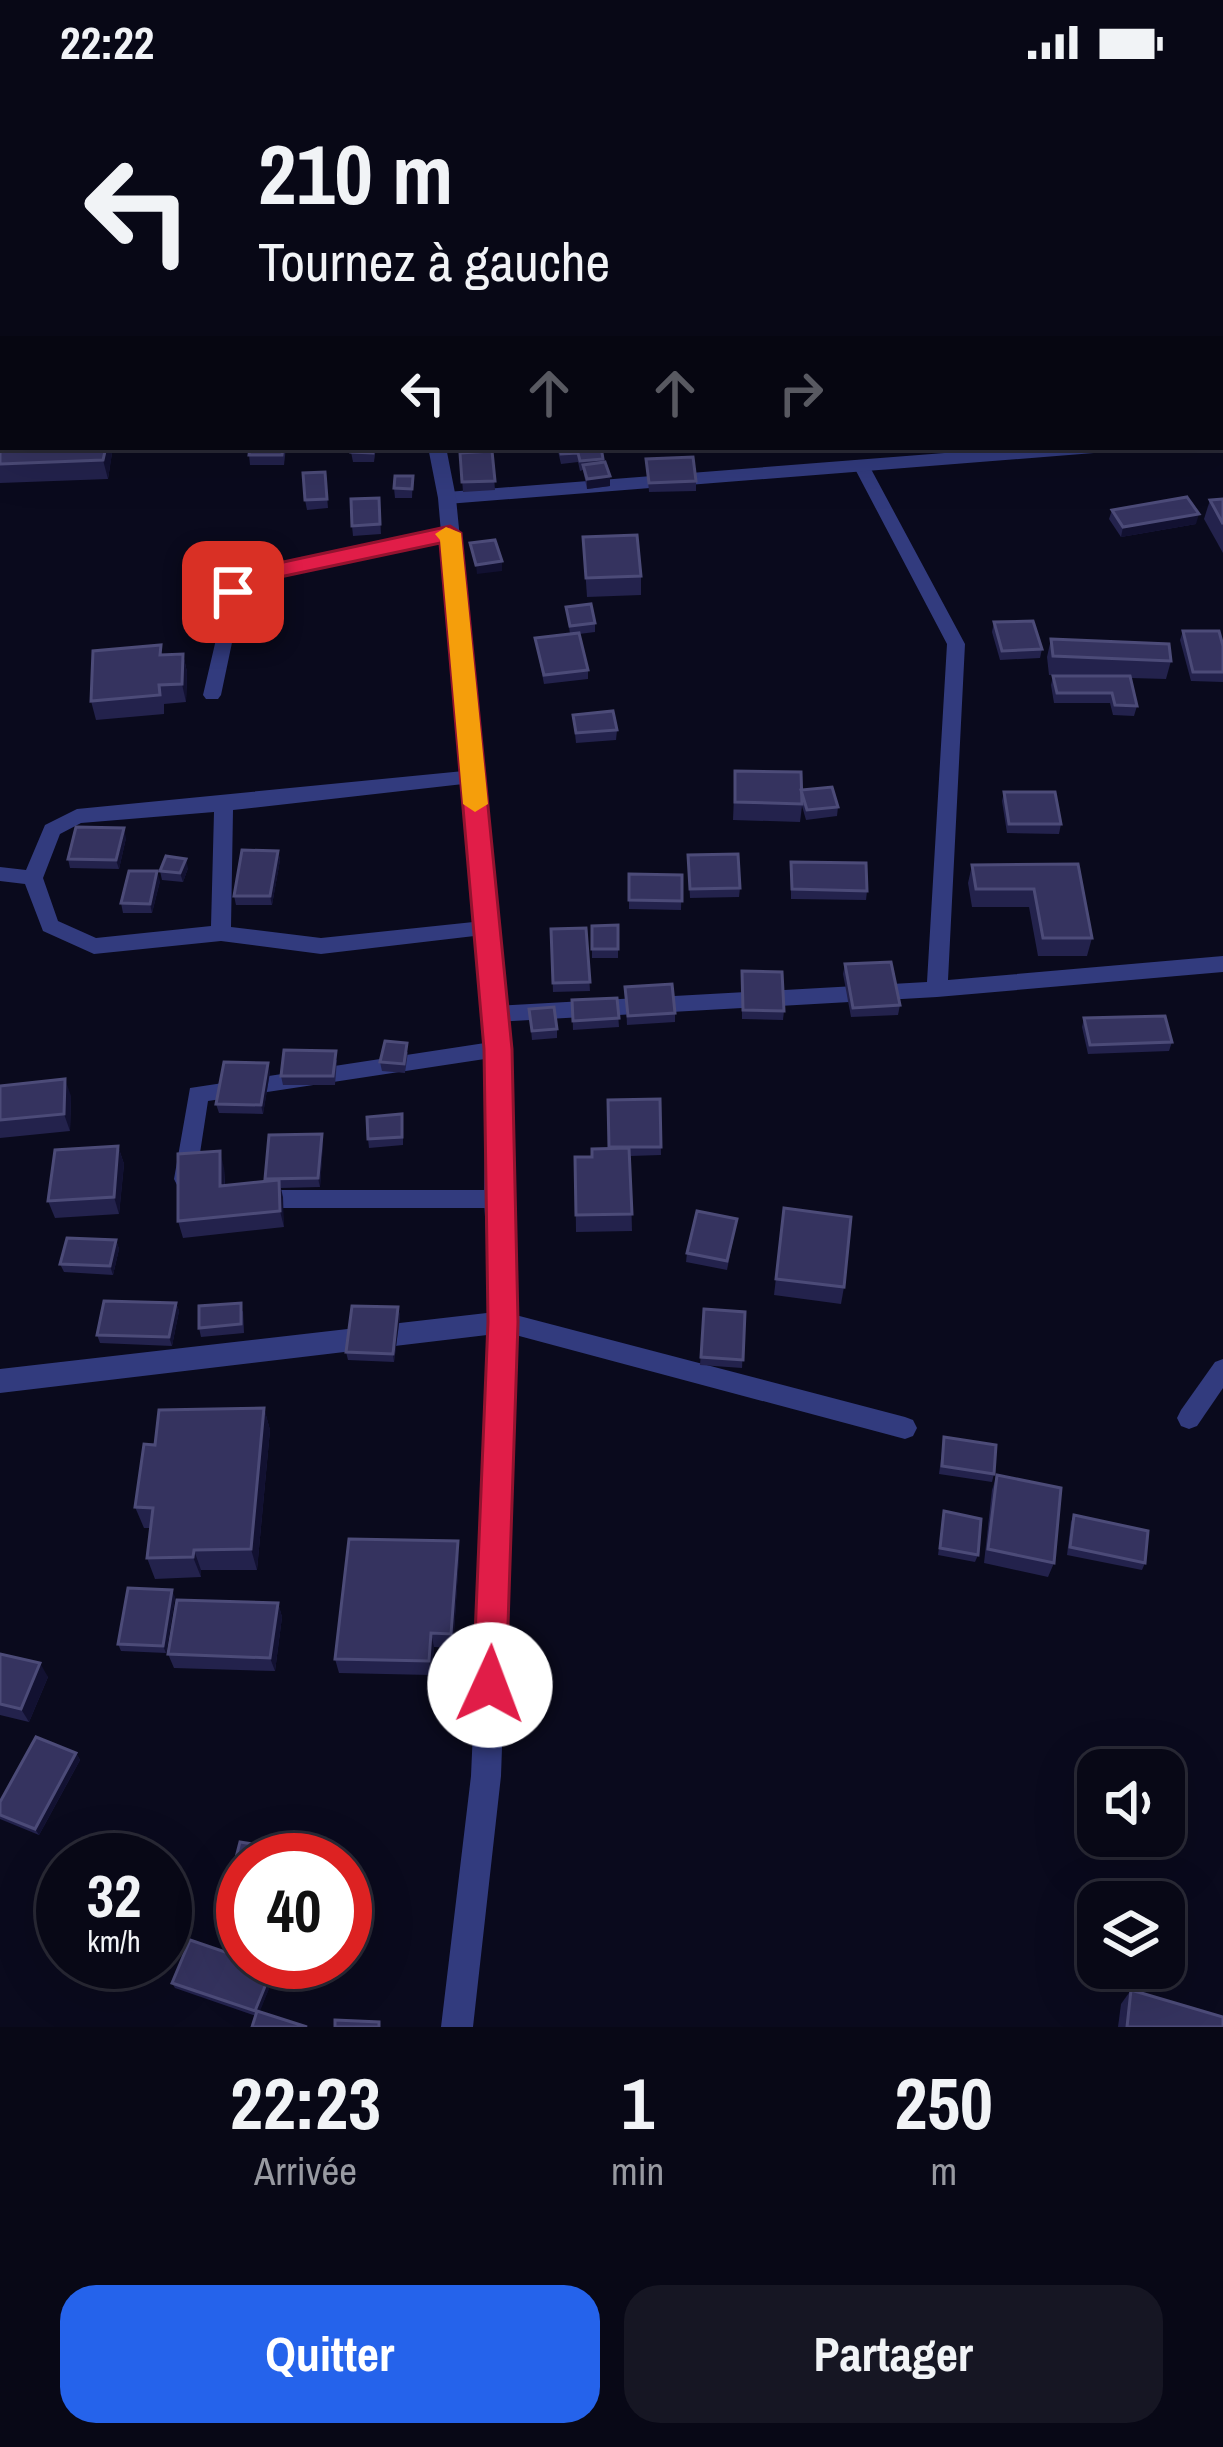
<!DOCTYPE html>
<html lang="fr">
<head>
<meta charset="utf-8">
<style>
  body { margin:0; font-family:"Archivo Narrow",sans-serif; background:#161623; color:#f1f3f6; height:100vh; display:flex; flex-direction:column; font-size:45px; white-space:nowrap }
  * { box-sizing:border-box; margin:0 }
  p { font-size:39px; color:#989aa1 }
  .icon { flex:none; width:66px; height:66px; fill:none; stroke:currentColor; stroke-width:2; stroke-linecap:round; stroke-linejoin:round }
  .map { position:relative; height:1943px; overflow:hidden }
  .drawer { display:flex; flex-direction:column; background:#080816; flex:1 }
  .drawer>* { flex:none }
  .hud { position:absolute; left:0px; top:0px; width:1224px; height:366px; box-shadow:0 12px 48px #0002,0 0 0 3px #292935; background:#080816; color:#f1f3f6; overflow:hidden }
  .controls { position:absolute; left:1077px; top:1665px; display:grid; gap:24px }
  .controls a { display:grid; place-items:center; width:108px; height:108px; border-radius:24px; background:#080816; box-shadow:0 12px 48px #0002,0 0 0 3px #292935; font-size:60px }
  .speed { position:absolute; left:36px; top:1749px; display:flex; gap:24px; font-size:60px; font-weight:700; text-align:center }
  .speed>* { display:grid; place-content:center; width:156px; height:156px; border-radius:50%; background:#080816; box-shadow:0 12px 48px #0002,0 0 0 3px #292935; line-height:1 }
  .speed small { font-size:30px; font-weight:400 }
  .speed .limit { border:18px solid #d22; background:#fff; color:#111 }
  .pin { position:absolute; display:grid; place-items:center; width:102px; height:102px; color:#fff; margin:-51px; border-radius:24px; box-shadow:0 6px 18px #0006 }
  .me { position:absolute; width:132px; margin:-66px; rotate:2deg; stroke-linejoin:round; filter:drop-shadow(0 0 9px #0008) }
  .turn { display:flex; align-items:center; gap:42px; height:252px; padding:0 60px; font-size:54px }
  .turn .icon { width:156px; height:156px; stroke-width:2.5 }
  .turn b { display:block; font-size:84px; line-height:102px }
  .lanes { display:flex; align-items:center; height:114px; padding:0 60px; background:#0003; justify-content:center; gap:60px; direction:ltr }
  .lanes .off { opacity:.35 }
  .eta { display:flex; justify-content:space-evenly; align-items:center; height:204px; text-align:center }
  .eta b { font-size:72px; font-weight:800; line-height:84px }
  .cta { display:flex; gap:24px; margin-top:auto; padding:24px 60px }
  .cta a { flex:1; height:138px; border-radius:36px; background:#2563eb; color:#fff; font-size:48px; font-weight:800; line-height:138px; text-align:center }
  .cta a+a { background:#161623; color:#f1f3f6 }
  .status { display:flex; justify-content:space-between; align-items:center; height:84px; padding:0 60px; background:#080816; direction:ltr }
  .status svg { height:33px; fill:currentColor }
  .map>svg:first-child { display:block }
  .lines { fill:none; stroke-linecap:round; stroke-linejoin:round }
  .service { fill:#323b7e; fill-rule:evenodd }
  .minor { fill:#323b7e; fill-rule:evenodd }
  .tertiary { fill:#323b7e; fill-rule:evenodd }
  .wall { fill:#23224c }
  .shaded-wall { fill:#121131 }
  .building { fill:#35335f; stroke:#4c4b78; stroke-width:3 }
  .route { fill:#e11d48; stroke:#92132f; stroke-width:3 }
  .slow { fill:#f59e0b }
</style>
</head>
<body>
<div class="status"><b>22:22</b><svg viewBox="0 0 49 12"><path d="M0 12V9h3v3zM5 12V6h3v6zM10 12V3h3v9zM15 12V0h3v12zM26 1h20v11H26zM47 4h2v5h-2z"/></svg></div>
<div class="map">
<svg width="1223" height="1943" viewBox="0 0 1223 1943">
  <rect width="100%" height="100%" fill="#0a0a1d"/>
  <g class="lines">
    <g class="service">
      <path d="M863 380 871 385 965 560 948 896 1223 872V888L937 913 495 938 488 936 485 930 495 922 927 898 947 560 855 385Z"/>
      <path d="M450 444 458 449 456 453 278 491 242 511 221 611 218 615H206L203 611 228 504 267 483Z"/>
      <path d="M474 686 481 688 483 693 481 698 233 726 231 843 321 854 483 837 493 844 483 851 321 870 221 857 94 870 43 847 25 800 0 797V783L26 786 45 741 77 725ZM214 728 211 842 96 854 58 837 43 794 60 750 81 739Z"/>
      <path d="M498 957 505 959 508 965 505 971 498 973 208 1017 196 1095 193 1101 185 1104 177 1101 174 1095 190 1004Z"/>
      <path d="M258 1106H497L505 1109 508 1115 505 1121 497 1124H258L250 1121 247 1115 250 1109Z"/>
      <path d="M504 1228 905 1333 913 1336 917 1344 913 1352 905 1355 504 1248 496 1245 492 1238 496 1231Z"/>
      <path d="M1223 1275V1304L1197 1342 1189 1345 1181 1342 1177 1334 1181 1326 1215 1278Z"/>
    </g>
    <g class="minor">
      <rect x="37" y="0" width="16" height="3"/>
      <path d="M921 0H937L939 3H923Z"/>
      <rect x="0" y="95" width="3" height="10"/>
      <path d="M1221 155H1223L1221 166Z"/>
      <path d="M0 276H3L0 305Z"/>
      <rect x="0" y="319" width="3" height="10"/>
      <rect x="1221" y="332" width="2" height="13"/>
      <path d="M1022 363H1103L1094 369 447 420 438 414 447 408Z"/>
      <path d="M504 1227 513 1230 517 1238 513 1246 504 1249 0 1309V1285Z"/>
    </g>
    <g class="tertiary">
      <rect x="395" y="0" width="16" height="3"/>
      <path d="M428 363H446L456 414 510 965V1115L517 1238 501 1692 473 1943H441L471 1692 491 1238 484 1115 486 965 438 414Z"/>
    </g>
  </g>
  <g class="wall">
    <path d="M64 0H154L155 3H64Z"/>
    <path d="M0 355 112 369 108 395 0 399Z"/>
    <path d="M250 363H286L284 381H250L249 371Z"/>
    <path d="M376 363 374 378H353L351 368Z"/>
    <path d="M557 363H601L610 402 587 405 583 386 580 387 578 378 561 380Z"/>
    <path d="M492 367 495 406 463 408 460 369Z"/>
    <path d="M646 375 696 397V407L649 408Z"/>
    <path d="M325 388 328 424 307 426 305 416Z"/>
    <path d="M413 392 412 414H395L394 404Z"/>
    <path d="M379 414 381 450 353 452 352 442Z"/>
    <path d="M1223 415V469L1204 435 1210 416Z"/>
    <path d="M1112 426 1196 440 1121 453 1109 435Z"/>
    <path d="M583 453 641 492V511L587 513Z"/>
    <path d="M566 523 595 539V548L579 550 588 586V595L544 600 535 554 570 550Z"/>
    <path d="M994 538 1042 565 1040 574 1000 576 992 548Z"/>
    <path d="M1183 547 1223 562V598L1191 597 1180 556Z"/>
    <path d="M1051 555 1171 577 1166 595 1131 594 1137 622 1134 632 1113 631 1110 619H1054L1051 601 1053 592H1078L1049 591 1047 573Z"/>
    <path d="M183 570 187 588 186 618 164 620V630L96 636 91 617 163 571Z"/>
    <path d="M573 631 617 646 616 656 576 659Z"/>
    <path d="M735 687 802 706 838 723 837 732 806 736 802 722 800 738 733 736Z"/>
    <path d="M1004 708 1061 740 1059 750 1007 749 1002 717Z"/>
    <path d="M126 754 119 785 70 784 68 775Z"/>
    <path d="M278 767 280 776 272 821H236L234 812Z"/>
    <path d="M791 778 867 807 866 816 791 815Z"/>
    <path d="M688 780 740 804 739 813 690 814Z"/>
    <path d="M1078 780 1092 854 1087 872H1038L1029 823H972L968 799 972 781Z"/>
    <path d="M188 784 183 798 162 796 160 787Z"/>
    <path d="M629 790 682 791 681 826 629 825Z"/>
    <path d="M160 797 152 829H123L121 819Z"/>
    <path d="M618 841V874H592V842Z"/>
    <path d="M586 844 590 907 553 908 551 845Z"/>
    <path d="M845 880 900 921 898 931 851 933 843 890Z"/>
    <path d="M742 887 784 927 783 936 742 935Z"/>
    <path d="M625 903 675 929V938L627 941Z"/>
    <path d="M617 914 619 943 573 946 572 916Z"/>
    <path d="M529 925 557 945V954L532 956Z"/>
    <path d="M1084 934 1172 958 1169 967 1088 970 1082 943Z"/>
    <path d="M408 968 405 989 382 987 380 978Z"/>
    <path d="M337 976 335 1001H283L281 992Z"/>
    <path d="M270 988 263 1030 219 1029 216 1020Z"/>
    <path d="M0 1002 71 1012 70 1047 0 1054Z"/>
    <path d="M660 1015 661 1071 630 1072 632 1147 576 1148 575 1073H592L609 1065Z"/>
    <path d="M403 1039V1061L369 1064 368 1055Z"/>
    <path d="M322 1050 323 1059 320 1103 281 1104 284 1143 183 1154 178 1137 224 1084 225 1101 265 1097V1095Z"/>
    <path d="M118 1062 124 1080 119 1130 55 1134 48 1117Z"/>
    <path d="M784 1124 844 1203 841 1220 774 1211Z"/>
    <path d="M737 1135 727 1186 686 1178 687 1169Z"/>
    <path d="M116 1156 119 1165 113 1191 64 1188 60 1180Z"/>
    <path d="M176 1219 179 1227 172 1262 100 1259 97 1251Z"/>
    <path d="M398 1223 400 1232 394 1278 348 1276 346 1268Z"/>
    <path d="M704 1225 745 1228 742 1284 700 1281Z"/>
    <path d="M243 1227 244 1249 201 1253 199 1244Z"/>
    <path d="M264 1324 270 1346 257 1486H201V1493L155 1495 147 1474 151 1444H144L135 1423 155 1361Z"/>
    <path d="M944 1353 994 1390 992 1398 939 1390Z"/>
    <path d="M997 1391 1054 1479 1048 1493 984 1479 992 1406Z"/>
    <path d="M944 1427 978 1471 975 1478 938 1471Z"/>
    <path d="M1074 1431 1145 1479 1142 1486 1067 1471 1071 1438Z"/>
    <path d="M459 1472 453 1564 434 1563 431 1591 339 1589 335 1575Z"/>
    <path d="M175 1513 166 1569 121 1567 118 1560Z"/>
    <path d="M278 1519 282 1533 275 1587 174 1584 168 1570Z"/>
    <path d="M0 1570 48 1593 29 1638 0 1631Z"/>
    <path d="M76 1669 80 1676 39 1751 0 1735V1718Z"/>
    <path d="M243 1776V1849L225 1847 220 1836Z"/>
    <path d="M275 1890 259 1928 256 1932 175 1904 172 1899Z"/>
    <path d="M1131 1906 1223 1943H1118L1121 1920Z"/>
  </g>
  <g class="shaded-wall">
    <path d="M106 363H110L112 369 108 395 103 376Z"/>
    <path d="M610 392V402L587 405V395Z"/>
    <path d="M1199 430 1196 440 1121 453 1123 443Z"/>
    <path d="M502 477V487L477 490 476 481Z"/>
    <path d="M183 570 187 588 186 618 182 600Z"/>
    <path d="M124 744 126 754 119 785 116 776Z"/>
    <path d="M278 767 280 776 272 821 270 812Z"/>
    <path d="M186 775 188 784 183 798 180 789Z"/>
    <path d="M157 787 160 797 152 829 150 820Z"/>
    <path d="M268 979 270 988 263 1030 261 1021Z"/>
    <path d="M65 995 71 1012 70 1047 64 1030Z"/>
    <path d="M322 1050 323 1059 320 1103 318 1094Z"/>
    <path d="M118 1062 124 1080 119 1130 114 1113Z"/>
    <path d="M220 1067 224 1084 225 1119 220 1102Z"/>
    <path d="M279 1096 283 1113 284 1143 280 1127Z"/>
    <path d="M116 1156 119 1165 113 1191 110 1182Z"/>
    <path d="M176 1219 179 1227 172 1262 169 1253Z"/>
    <path d="M398 1223 400 1232 394 1278 393 1270Z"/>
    <path d="M264 1324 270 1346 257 1486 251 1465Z"/>
    <path d="M458 1457 459 1472 453 1564 451 1550Z"/>
    <path d="M194 1466 201 1486V1493L193 1473Z"/>
    <path d="M172 1506 175 1513 166 1569 163 1562Z"/>
    <path d="M278 1519 282 1533 275 1587 270 1574Z"/>
    <path d="M431 1549 434 1563 431 1591 429 1577Z"/>
    <path d="M40 1579 48 1593 29 1638 21 1625Z"/>
    <path d="M76 1669 80 1676 39 1751 35 1745Z"/>
    <path d="M272 1885 275 1890 258 1932 255 1927Z"/>
  </g>
  <g class="building">
    <path d="M113 0H151L150 3H112Z"/>
    <rect x="306" y="0" width="28" height="3"/>
    <path d="M346 0H362L363 3H347Z"/>
    <path d="M730 0H769L771 3H731Z"/>
    <path d="M3 354V363H106L103 376 0 380V355Z"/>
    <path d="M250 363H283L282 371H249Z"/>
    <path d="M352 363H374L373 369 351 368Z"/>
    <path d="M559 363H601L603 375 580 377 578 369 561 370Z"/>
    <path d="M492 367 495 397 462 398 460 369Z"/>
    <path d="M693 373 696 397 649 399 646 375Z"/>
    <path d="M605 378 610 392 587 395 583 381Z"/>
    <path d="M325 388 327 415 305 416 303 389Z"/>
    <path d="M395 392H413L412 405 394 404Z"/>
    <path d="M1187 413 1199 430 1123 443 1112 426Z"/>
    <path d="M379 414 380 440 352 442 351 415Z"/>
    <path d="M1223 415V440L1210 416Z"/>
    <path d="M637 451 641 492 586 494 583 453Z"/>
    <path d="M495 456 502 477 476 481 470 459Z"/>
    <path d="M591 520 595 539 570 542 566 523Z"/>
    <path d="M1033 537 1042 565 1002 567 994 538Z"/>
    <path d="M1183 547H1219L1223 562V588H1193Z"/>
    <path d="M579 549 588 586 544 591 535 554Z"/>
    <path d="M1051 555 1169 560 1171 577 1053 572Z"/>
    <path d="M161 561 160 571 183 570 182 600 159 601 160 611 91 617 93 567Z"/>
    <path d="M1053 592H1130L1137 622 1115 621 1112 609H1057Z"/>
    <path d="M613 627 617 646 576 649 573 631Z"/>
    <path d="M735 687 801 688 802 720 735 718Z"/>
    <path d="M832 703 838 723 807 726 801 706Z"/>
    <path d="M1004 708H1055L1061 740H1009Z"/>
    <path d="M76 743 124 744 116 776 68 775Z"/>
    <path d="M242 766 278 767 270 812H234Z"/>
    <path d="M738 770 740 804 690 805 688 771Z"/>
    <path d="M166 772 186 775 180 789 160 787Z"/>
    <path d="M791 778 866 779 867 807 792 805Z"/>
    <path d="M1078 780 1092 854H1043L1034 805H976L972 781Z"/>
    <path d="M129 787H157L150 820 121 819Z"/>
    <path d="M629 790 682 791V817L629 816Z"/>
    <path d="M618 841V865H592V842Z"/>
    <path d="M586 844 590 898 553 899 551 845Z"/>
    <path d="M891 878 900 921 853 924 845 880Z"/>
    <path d="M742 887 782 888 784 927 743 926Z"/>
    <path d="M672 900 675 929 628 932 625 903Z"/>
    <path d="M617 914 619 934 573 937 572 916Z"/>
    <path d="M554 923 557 945 532 947 529 925Z"/>
    <path d="M1165 932 1172 958 1090 961 1084 934Z"/>
    <path d="M385 957 407 959 404 980 380 978Z"/>
    <path d="M284 966 336 967 333 992H281Z"/>
    <path d="M224 978 268 979 261 1021 216 1020Z"/>
    <path d="M65 995 64 1030 0 1036V1002Z"/>
    <path d="M660 1015 661 1063H609L608 1016Z"/>
    <path d="M402 1030V1053L368 1055 367 1033Z"/>
    <path d="M322 1050 318 1094 265 1095 269 1051Z"/>
    <path d="M118 1062 114 1113 48 1117 55 1066Z"/>
    <path d="M629 1064 632 1130 576 1131 575 1073H592V1065Z"/>
    <path d="M220 1067V1102L279 1096 280 1127 178 1137V1070Z"/>
    <path d="M784 1124 851 1133 844 1203 776 1195Z"/>
    <path d="M697 1127 737 1135 727 1177 687 1169Z"/>
    <path d="M67 1154 116 1156 110 1182 60 1180Z"/>
    <path d="M104 1217 176 1219 169 1253 97 1251Z"/>
    <path d="M241 1219V1240L199 1244V1222Z"/>
    <path d="M352 1222 398 1223 393 1270 346 1268Z"/>
    <path d="M704 1225 745 1228 743 1276 701 1273Z"/>
    <path d="M264 1324 251 1465 194 1466 193 1473 147 1474 153 1424 135 1423 144 1360 155 1361 159 1326Z"/>
    <path d="M944 1353 996 1361 994 1390 942 1382Z"/>
    <path d="M997 1391 1061 1404 1054 1479 988 1465Z"/>
    <path d="M944 1427 981 1435 978 1471 940 1464Z"/>
    <path d="M1074 1431 1148 1447 1145 1479 1070 1463Z"/>
    <path d="M349 1455 458 1457 451 1550 431 1549 429 1577 335 1575Z"/>
    <path d="M128 1504 172 1506 163 1562 118 1560Z"/>
    <path d="M177 1516 278 1519 270 1574 168 1570Z"/>
    <path d="M0 1570 40 1579 21 1625 0 1620Z"/>
    <path d="M36 1653 76 1669 35 1745 0 1731V1718Z"/>
    <path d="M240 1758 299 1767 297 1776H243V1840L220 1836Z"/>
    <path d="M190 1856 243 1874V1878H254L272 1885 255 1927 172 1899Z"/>
    <path d="M1131 1906 1223 1933V1943H1127Z"/>
    <path d="M257 1927 307 1943H252Z"/>
    <path d="M335 1936 379 1938V1943H335Z"/>
  </g>
  <path class="route" d="M450 442 461 449 512 965 518 1238 506 1601 502 1612 490 1617 478 1612 473 1601 488 1238 484 965 440 459 280 493 233 516 222 508 265 482Z"/>
  <path class="slow" d="M446 443 461 449 488 720 475 728 463 720 440 456 435 450Z"/>
</svg>
<div class="controls">
<a><svg class="icon" aria-label="sound" viewBox="0 0 24 24"><path d="M4 9h4l5-4v14l-5-4H4zM17 9q2 3 0 6"/></svg></a>
<a><svg class="icon" aria-label="layers" viewBox="0 0 24 24"><path d="M12 4l9 5-9 5-9-5zM3 14l9 5 9-5"/></svg></a>
</div>
<div class="speed"><div>32<small>km/h</small></div><div class="limit">40</div></div>
<div class="pin" style="left:233px;top:508px;background:#d93025"><svg class="icon" aria-label="arrive" viewBox="0 0 24 24"><path d="M6 21V4h12l-3 4 3 4H6"/></svg></div>
<svg class="me" style="left:490px;top:1601px" viewBox="-20 -20 40 40"><circle r="19" fill="#fff"/><path d="M0-13L10 11 0 6-10 11z" fill="#e11d48"/></svg>
<div class="hud">
<div class="turn"><svg class="icon" aria-label="left" viewBox="0 0 24 24"><path d="M17 20v-9H6M10 6l-5 5 5 5"/></svg><div><b>210 m</b>Tournez à gauche</div></div>
<div class="lanes"><svg class="icon" aria-label="left" viewBox="0 0 24 24"><path d="M17 20v-9H6M10 6l-5 5 5 5"/></svg><svg class="icon off" aria-label="ahead" viewBox="0 0 24 24"><path d="M12 20V5M6 11l6-6 6 6"/></svg><svg class="icon off" aria-label="ahead" viewBox="0 0 24 24"><path d="M12 20V5M6 11l6-6 6 6"/></svg><svg class="icon off" aria-label="right" viewBox="0 0 24 24"><path d="M7 20v-9h11M14 6l5 5-5 5"/></svg></div>
</div>
</div>
<section class="drawer">
<div class="eta">
<div><b>22:23</b><p>Arrivée</p></div>
<div><b>1</b><p>min</p></div>
<div><b>250</b><p>m</p></div>
</div>
<div class="cta"><a>Quitter</a><a>Partager</a></div>
</section>
</body>
</html>
